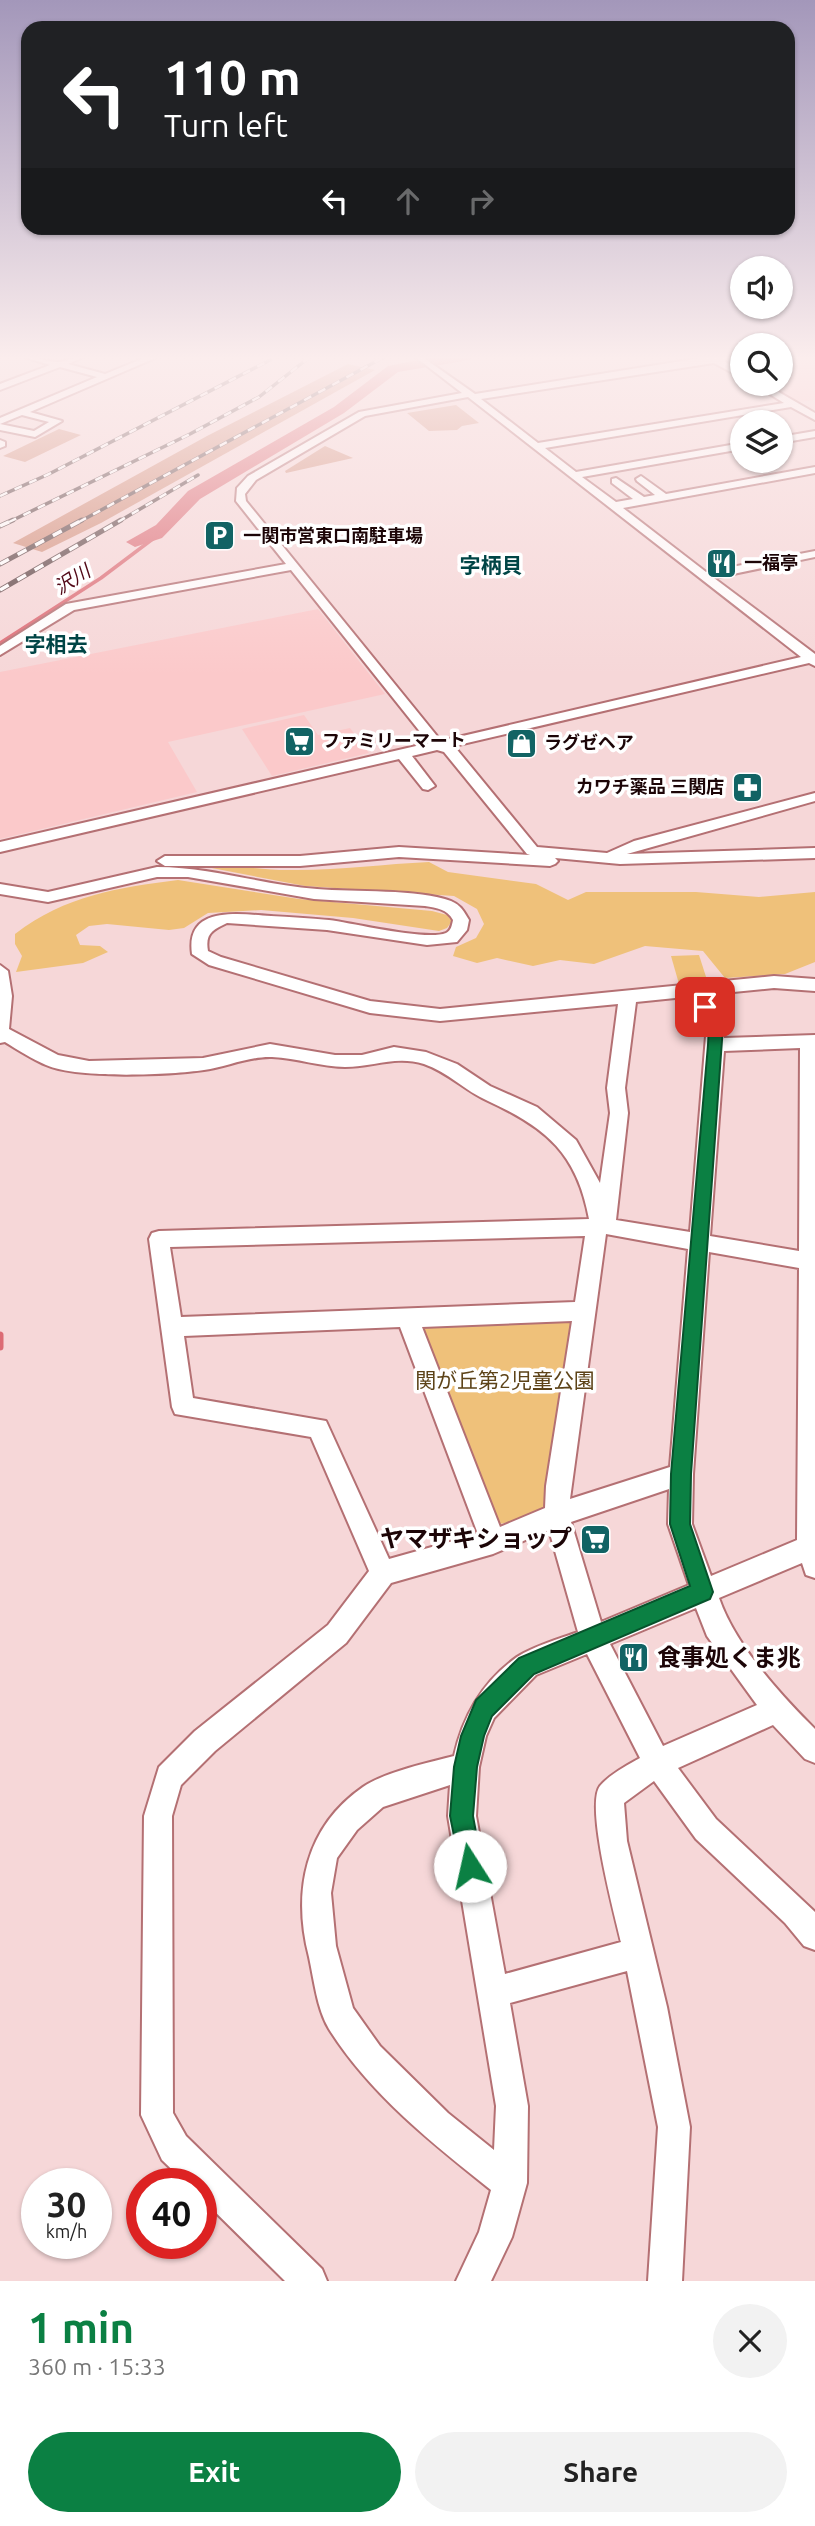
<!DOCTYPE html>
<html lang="en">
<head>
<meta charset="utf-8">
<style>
  body { margin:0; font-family:Ubuntu,"Noto Sans JP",sans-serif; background:#f2f2f2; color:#222; height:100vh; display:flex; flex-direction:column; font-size:26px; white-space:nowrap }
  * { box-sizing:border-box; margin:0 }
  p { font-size:23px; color:#767676 }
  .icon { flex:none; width:38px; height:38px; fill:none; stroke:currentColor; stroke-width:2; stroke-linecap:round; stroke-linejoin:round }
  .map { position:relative; height:2281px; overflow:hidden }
  .details { display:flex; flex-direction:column; background:#fff; flex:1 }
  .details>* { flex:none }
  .banner { position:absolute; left:21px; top:21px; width:774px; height:214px; border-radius:21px; box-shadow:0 2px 5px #0004; background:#202124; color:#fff; overflow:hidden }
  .tools { position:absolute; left:730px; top:256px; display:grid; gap:14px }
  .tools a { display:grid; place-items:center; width:63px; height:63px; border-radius:50%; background:#fff; box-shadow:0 2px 5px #0004; font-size:35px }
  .speed { position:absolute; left:21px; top:2168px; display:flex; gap:14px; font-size:35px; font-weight:700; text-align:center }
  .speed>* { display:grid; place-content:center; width:91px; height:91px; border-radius:50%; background:#fff; box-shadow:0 2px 5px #0004; line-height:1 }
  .speed small { font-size:18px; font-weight:400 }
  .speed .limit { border:10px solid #d22; background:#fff; color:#111 }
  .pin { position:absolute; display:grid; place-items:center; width:60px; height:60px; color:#fff; margin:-30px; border-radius:14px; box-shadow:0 4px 10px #0006 }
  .me { position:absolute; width:77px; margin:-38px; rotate:350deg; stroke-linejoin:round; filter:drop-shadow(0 0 5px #0008) }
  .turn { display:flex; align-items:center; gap:24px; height:147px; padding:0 28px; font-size:32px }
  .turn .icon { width:91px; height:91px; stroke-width:2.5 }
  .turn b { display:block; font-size:49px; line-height:60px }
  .lanes { display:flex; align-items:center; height:66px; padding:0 28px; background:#0003; justify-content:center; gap:35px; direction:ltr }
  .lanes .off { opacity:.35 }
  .round { display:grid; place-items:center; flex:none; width:74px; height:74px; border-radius:37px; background:#f2f2f2 }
  .head { display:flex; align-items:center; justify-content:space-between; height:119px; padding:0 28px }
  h1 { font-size:42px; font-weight:700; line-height:52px; color:#0b8043 }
  .button { display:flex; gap:14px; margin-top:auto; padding:14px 28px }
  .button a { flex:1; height:80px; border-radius:42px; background:#0b8043; color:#fff; font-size:28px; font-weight:700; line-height:80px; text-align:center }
  .button a+a { background:#f2f2f2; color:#222 }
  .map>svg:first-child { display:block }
  .built { fill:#fbc9ca }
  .green { fill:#efc17a }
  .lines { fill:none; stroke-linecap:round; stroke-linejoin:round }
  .stream-far1 { stroke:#dc6c75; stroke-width:3.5 }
  .stream { stroke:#dc6c75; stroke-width:7 }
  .river { fill:#dc6c75; fill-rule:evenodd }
  .building { fill:#d3907c }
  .minor-casing { stroke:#b47073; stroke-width:4 }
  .minor { fill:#fff; fill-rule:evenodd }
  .rail-far1-casing { stroke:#5e4546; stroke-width:3.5 }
  .rail-casing { stroke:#5e4546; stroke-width:5 }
  .rail-far1 { stroke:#fff; stroke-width:2.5; stroke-dasharray:8; stroke-linecap:butt }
  .rail { stroke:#fff; stroke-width:3.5; stroke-dasharray:10; stroke-linecap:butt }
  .route { fill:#0b8043; stroke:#07532c; stroke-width:2 }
  .labels { text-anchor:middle; stroke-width:7; stroke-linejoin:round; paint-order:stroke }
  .far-poi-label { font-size:18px; font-weight:bold; fill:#1c0507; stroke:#fff; text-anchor:start }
  .far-water-label { font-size:19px; font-style:italic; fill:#510816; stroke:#fff }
  .far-quarter-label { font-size:21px; font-weight:bold; fill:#004546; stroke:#fff }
  .park-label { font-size:21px; fill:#5d4318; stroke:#fff }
  .near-poi-label { font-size:24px; font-weight:bold; fill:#1c0507; stroke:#fff; text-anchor:end }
</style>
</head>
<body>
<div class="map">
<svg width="815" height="2281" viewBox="0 0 815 2281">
  <rect width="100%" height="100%" fill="#f6d7d8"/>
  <g class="built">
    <path d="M781 356H815V400L799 402 763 383H780Z"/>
    <path d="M318 609 385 694 168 742 197 792 0 839V672Z"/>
    <path d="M304 715 318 735 350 728 369 753 272 776 242 729Z"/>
  </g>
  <g class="green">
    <path d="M429 862 448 872 536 884 568 900 586 892H696L759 897 815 892V962L785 974 725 978 703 951 645 946 594 964 560 960 533 966 497 958 477 963 453 956 456 947 476 938 484 924 477 909 454 896 305 886 196 865C227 863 257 870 288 870 335 871 382 864 429 862Z"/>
    <path d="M178 880 299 899 432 911 447 915 452 921 447 928 439 931 353 918 261 910 208 913 184 928 169 930 107 924 89 926 76 935 80 945 100 946 108 952 83 963 16 972 22 956 15 944V934C66 895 117 888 178 880Z"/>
    <path d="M699 955 708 983 679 984 671 956Z"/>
    <path d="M566 1317 576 1326 546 1514 500 1524 416 1331 419 1321Z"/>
  </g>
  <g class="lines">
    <path class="stream-far1" d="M0 643 101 578 158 535"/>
    <path class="stream" d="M0 1335V1347"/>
    <path class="river" d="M438 356H476L469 360 398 372 344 413 200 499 162 538 135 547 126 542 156 525 188 491 334 407 388 366Z"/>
  </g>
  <g class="building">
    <path d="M348 364 375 370 101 523 42 552 13 543 207 436Z"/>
    <path d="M456 405 479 423 462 426 457 430 429 431 407 413Z"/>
    <path d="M59 429 81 435 25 462 3 456Z"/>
    <path d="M325 446 353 458 286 473 285 471Z"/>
  </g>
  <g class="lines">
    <defs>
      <g id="minor">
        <path d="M21 356C33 356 45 361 57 362 66 362 76 356 86 356L68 364 105 374 149 356H160L30 412 62 421 35 437 0 430V424L34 431 49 422 22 415 0 424V418L97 377 60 367 0 390V384L50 365Z"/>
        <path d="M414 356H421L475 394 713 356H742V359L724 361 742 371V378L714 363 481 399 538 443 784 403 752 383H763L815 413V420L791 407 545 448 576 472 742 443V449L582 477 616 502 633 499 612 483V479L616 478 644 497 655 495 637 481 636 479 641 476 666 494 815 467V473L623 508 706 572 815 551V557L714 578 815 654V666L809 663 454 746 537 847 607 853 634 841 815 793V801L627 854 815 848V858L620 864 555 858 558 861 555 864 550 866 399 857 300 866H165L157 861 165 856H300L399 847 530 855 527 854 444 752 437 750 412 756 435 786 428 790 423 789 399 759 0 852V842L429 743 291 570 74 610 0 655V646L66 604 286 564 236 501 237 488 248 476 359 412 462 393ZM468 397 801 657 441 741 246 501 245 494 256 480 365 416Z"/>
        <path d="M815 431V437L780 443V437Z"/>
        <path d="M0 440 5 442V446L0 448Z"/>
        <path d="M157 867C211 867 263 885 317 889 353 892 420 889 451 901 461 905 464 912 469 920L467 930 457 942 427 945 327 930 227 923C212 930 205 934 208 951L221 957 370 1001 440 1009 774 976 815 979V991L774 988 703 995 718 1015 724 1038 815 1035V1578L806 1575 802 1563 719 1598C735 1645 780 1694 815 1729V1763L805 1759 773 1725 678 1768 716 1819 815 1912V1950L804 1946 785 1923 696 1839 654 1781 624 1803 627 1841 667 2007 690 2127 682 2281H648L658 2127 627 1971 510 2003 528 2106 527 2183 512 2237 491 2281H456L479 2232 491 2190C432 2143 370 2094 329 2029 317 2009 314 1980 309 1957 292 1892 305 1827 363 1787 385 1772 427 1763 454 1756 463 1716 482 1682 517 1657 534 1646 559 1639 578 1632L549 1530 493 1554 391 1583 346 1643 215 1751 181 1785 172 1816 173 2113 186 2136 322 2269 327 2281H285L201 2198V2184H187L162 2160 141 2115 144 1816 159 1767 195 1731 328 1625 369 1571 311 1437 175 1414 172 1407 149 1239 152 1233 159 1231 589 1219C577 1154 547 1128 488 1101 465 1091 448 1072 424 1064 396 1055 373 1067 345 1067 321 1067 297 1058 272 1057 250 1056 226 1067 204 1070 170 1075 77 1079 46 1065 32 1059 18 1050 5 1042L0 1043V965L8 971 12 996 9 1029 58 1055 89 1061 203 1058 270 1044 335 1055H362L394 1047 426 1052 457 1064 490 1086 537 1107 576 1140 600 1183 610 1113 607 1088 618 1004 440 1021 370 1013 209 965 192 954C185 905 239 914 271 916 290 917 310 918 329 920 353 923 426 941 446 933 451 931 452 925 453 920 447 909 437 908 425 906L314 899 188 877H157L48 902 0 894V884L48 892ZM685 997 701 1016 706 1036 690 1232 616 1220 628 1113 625 1088 636 1002ZM800 1048 799 1251 710 1236 724 1051ZM606 1234 688 1249 670 1467 570 1499ZM585 1236 575 1302 181 1317 170 1247ZM709 1252 799 1268 797 1540 711 1576 692 1524 693 1474ZM572 1321 546 1486 545 1508 500 1527 422 1327ZM400 1327 478 1534 389 1559 326 1421 193 1398 184 1336ZM669 1489 668 1524 689 1585 601 1622 571 1522ZM696 1608 707 1636 757 1705 663 1746 610 1644ZM587 1654 640 1758C627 1765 609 1775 600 1786 585 1805 615 1916 621 1942L505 1974 476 1816 479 1767 486 1736 494 1718 536 1675ZM450 1785 448 1816 496 2106 494 2150 448 2113 380 2046 353 2008 336 1946 331 1893 337 1858 357 1830 383 1807Z"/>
      </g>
    </defs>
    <use href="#minor" class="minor-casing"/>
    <use href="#minor" class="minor"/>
    <defs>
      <g id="rail-far1">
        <path d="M0 496 49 474 278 356"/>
        <path d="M9 522 190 434 259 397 311 356"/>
        <path d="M79 522 386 356"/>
        <path d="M118 522 198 475"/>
      </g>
      <g id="rail">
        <path d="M0 526 13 520"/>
        <path d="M0 564 82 520"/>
        <path d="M0 590 121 520"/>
      </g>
    </defs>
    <use href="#rail-far1" class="rail-far1-casing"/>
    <use href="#rail" class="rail-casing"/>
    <use href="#rail-far1" class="rail-far1"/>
    <use href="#rail" class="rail"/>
  </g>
  <linearGradient id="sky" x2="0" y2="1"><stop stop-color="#a397ba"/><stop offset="0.53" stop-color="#fbeded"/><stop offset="1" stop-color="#fbeded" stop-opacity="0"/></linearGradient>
  <rect width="815" height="675" fill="url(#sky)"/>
  <path class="route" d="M705 1002 710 1004 723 1026 691 1474 690 1524 713 1592 710 1599 534 1674 492 1716 484 1736 477 1767 473 1816 482 1866 479 1875 470 1878 462 1875 450 1816 454 1767 461 1736 476 1700 519 1658 690 1586 670 1524 671 1474 708 1045 709 1026 698 1007Z"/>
  <defs>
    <symbol id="parking-square" viewBox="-11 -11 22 22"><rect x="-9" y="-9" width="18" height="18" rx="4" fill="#126364" stroke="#fff"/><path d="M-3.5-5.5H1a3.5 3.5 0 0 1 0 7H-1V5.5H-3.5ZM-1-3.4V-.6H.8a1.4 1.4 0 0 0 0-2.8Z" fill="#fff"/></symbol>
    <symbol id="restaurant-square" viewBox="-11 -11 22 22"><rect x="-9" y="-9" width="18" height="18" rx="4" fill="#126364" stroke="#fff"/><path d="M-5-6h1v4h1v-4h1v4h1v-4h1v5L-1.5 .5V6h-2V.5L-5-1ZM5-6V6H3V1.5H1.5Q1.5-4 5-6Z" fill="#fff"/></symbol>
    <symbol id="supermarket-square" viewBox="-11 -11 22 22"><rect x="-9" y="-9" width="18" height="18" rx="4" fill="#126364" stroke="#fff"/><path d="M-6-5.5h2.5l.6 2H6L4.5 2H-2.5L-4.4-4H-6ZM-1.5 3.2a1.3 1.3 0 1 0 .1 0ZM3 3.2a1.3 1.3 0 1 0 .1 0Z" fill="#fff"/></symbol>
    <symbol id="shop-square" viewBox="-11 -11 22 22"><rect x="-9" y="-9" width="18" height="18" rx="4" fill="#126364" stroke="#fff"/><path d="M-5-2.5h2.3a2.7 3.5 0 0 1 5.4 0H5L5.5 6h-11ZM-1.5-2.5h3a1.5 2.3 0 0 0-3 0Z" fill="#fff"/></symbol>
    <symbol id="pharmacy-square" viewBox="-11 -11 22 22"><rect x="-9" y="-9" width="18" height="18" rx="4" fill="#126364" stroke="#fff"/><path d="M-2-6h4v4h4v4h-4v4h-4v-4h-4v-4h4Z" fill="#fff"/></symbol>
  </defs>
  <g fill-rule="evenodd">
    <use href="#parking-square" x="202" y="518" width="35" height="35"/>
    <use href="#restaurant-square" x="704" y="546" width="35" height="35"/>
    <use href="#supermarket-square" x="282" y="724" width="35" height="35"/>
    <use href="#shop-square" x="504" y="726" width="35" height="35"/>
    <use href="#pharmacy-square" x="730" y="770" width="35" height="35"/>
    <use href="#supermarket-square" x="578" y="1522" width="35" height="35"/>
    <use href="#restaurant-square" x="616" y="1640" width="35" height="35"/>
  </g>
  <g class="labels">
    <g class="far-poi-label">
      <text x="243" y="542">一関市営東口南駐車場</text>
      <text x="744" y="569">一福亭</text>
      <text x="322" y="747">ファミリーマート</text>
      <text x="544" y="749">ラグゼヘア</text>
      <text x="724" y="793" text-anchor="end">カワチ薬品 三関店</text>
    </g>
    <g class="far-water-label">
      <text transform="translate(72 579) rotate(-32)" y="7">沢川</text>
    </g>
    <g class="far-quarter-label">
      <text x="491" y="573">字柄貝</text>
      <text x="56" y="652">字相去</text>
    </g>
    <g class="park-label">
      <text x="505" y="1388">関が丘第2児童公園</text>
    </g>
    <g class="near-poi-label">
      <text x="572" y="1547">ヤマザキショップ</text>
      <text x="657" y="1666" text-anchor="start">食事処くま兆</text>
    </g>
  </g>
</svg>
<div class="tools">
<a><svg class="icon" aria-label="sound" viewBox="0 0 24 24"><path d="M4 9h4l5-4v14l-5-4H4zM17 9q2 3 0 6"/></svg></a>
<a><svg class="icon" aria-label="search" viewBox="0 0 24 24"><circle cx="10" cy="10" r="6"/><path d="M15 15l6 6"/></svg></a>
<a><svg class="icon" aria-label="layers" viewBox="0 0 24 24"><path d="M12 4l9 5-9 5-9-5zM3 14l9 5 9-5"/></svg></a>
</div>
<div class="speed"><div>30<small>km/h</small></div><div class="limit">40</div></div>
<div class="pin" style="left:705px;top:1007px;background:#d93025"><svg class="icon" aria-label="arrive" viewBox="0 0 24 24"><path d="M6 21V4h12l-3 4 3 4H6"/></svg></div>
<svg class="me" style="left:470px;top:1866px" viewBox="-20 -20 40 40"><circle r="19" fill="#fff"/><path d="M0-13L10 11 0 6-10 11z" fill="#0b8043"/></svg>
<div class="banner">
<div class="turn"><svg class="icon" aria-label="left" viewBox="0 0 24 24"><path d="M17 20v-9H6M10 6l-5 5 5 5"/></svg><div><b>110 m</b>Turn left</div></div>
<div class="lanes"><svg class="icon" aria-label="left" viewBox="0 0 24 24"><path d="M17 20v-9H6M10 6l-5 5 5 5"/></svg><svg class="icon off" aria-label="ahead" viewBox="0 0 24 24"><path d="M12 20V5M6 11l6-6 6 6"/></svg><svg class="icon off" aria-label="right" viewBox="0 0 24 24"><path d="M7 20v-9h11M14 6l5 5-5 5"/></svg></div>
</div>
</div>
<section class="details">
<div class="head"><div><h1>1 min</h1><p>360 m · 15:33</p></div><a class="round"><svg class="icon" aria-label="close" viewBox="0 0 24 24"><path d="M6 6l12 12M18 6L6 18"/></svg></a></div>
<div class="button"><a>Exit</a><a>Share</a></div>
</section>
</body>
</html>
